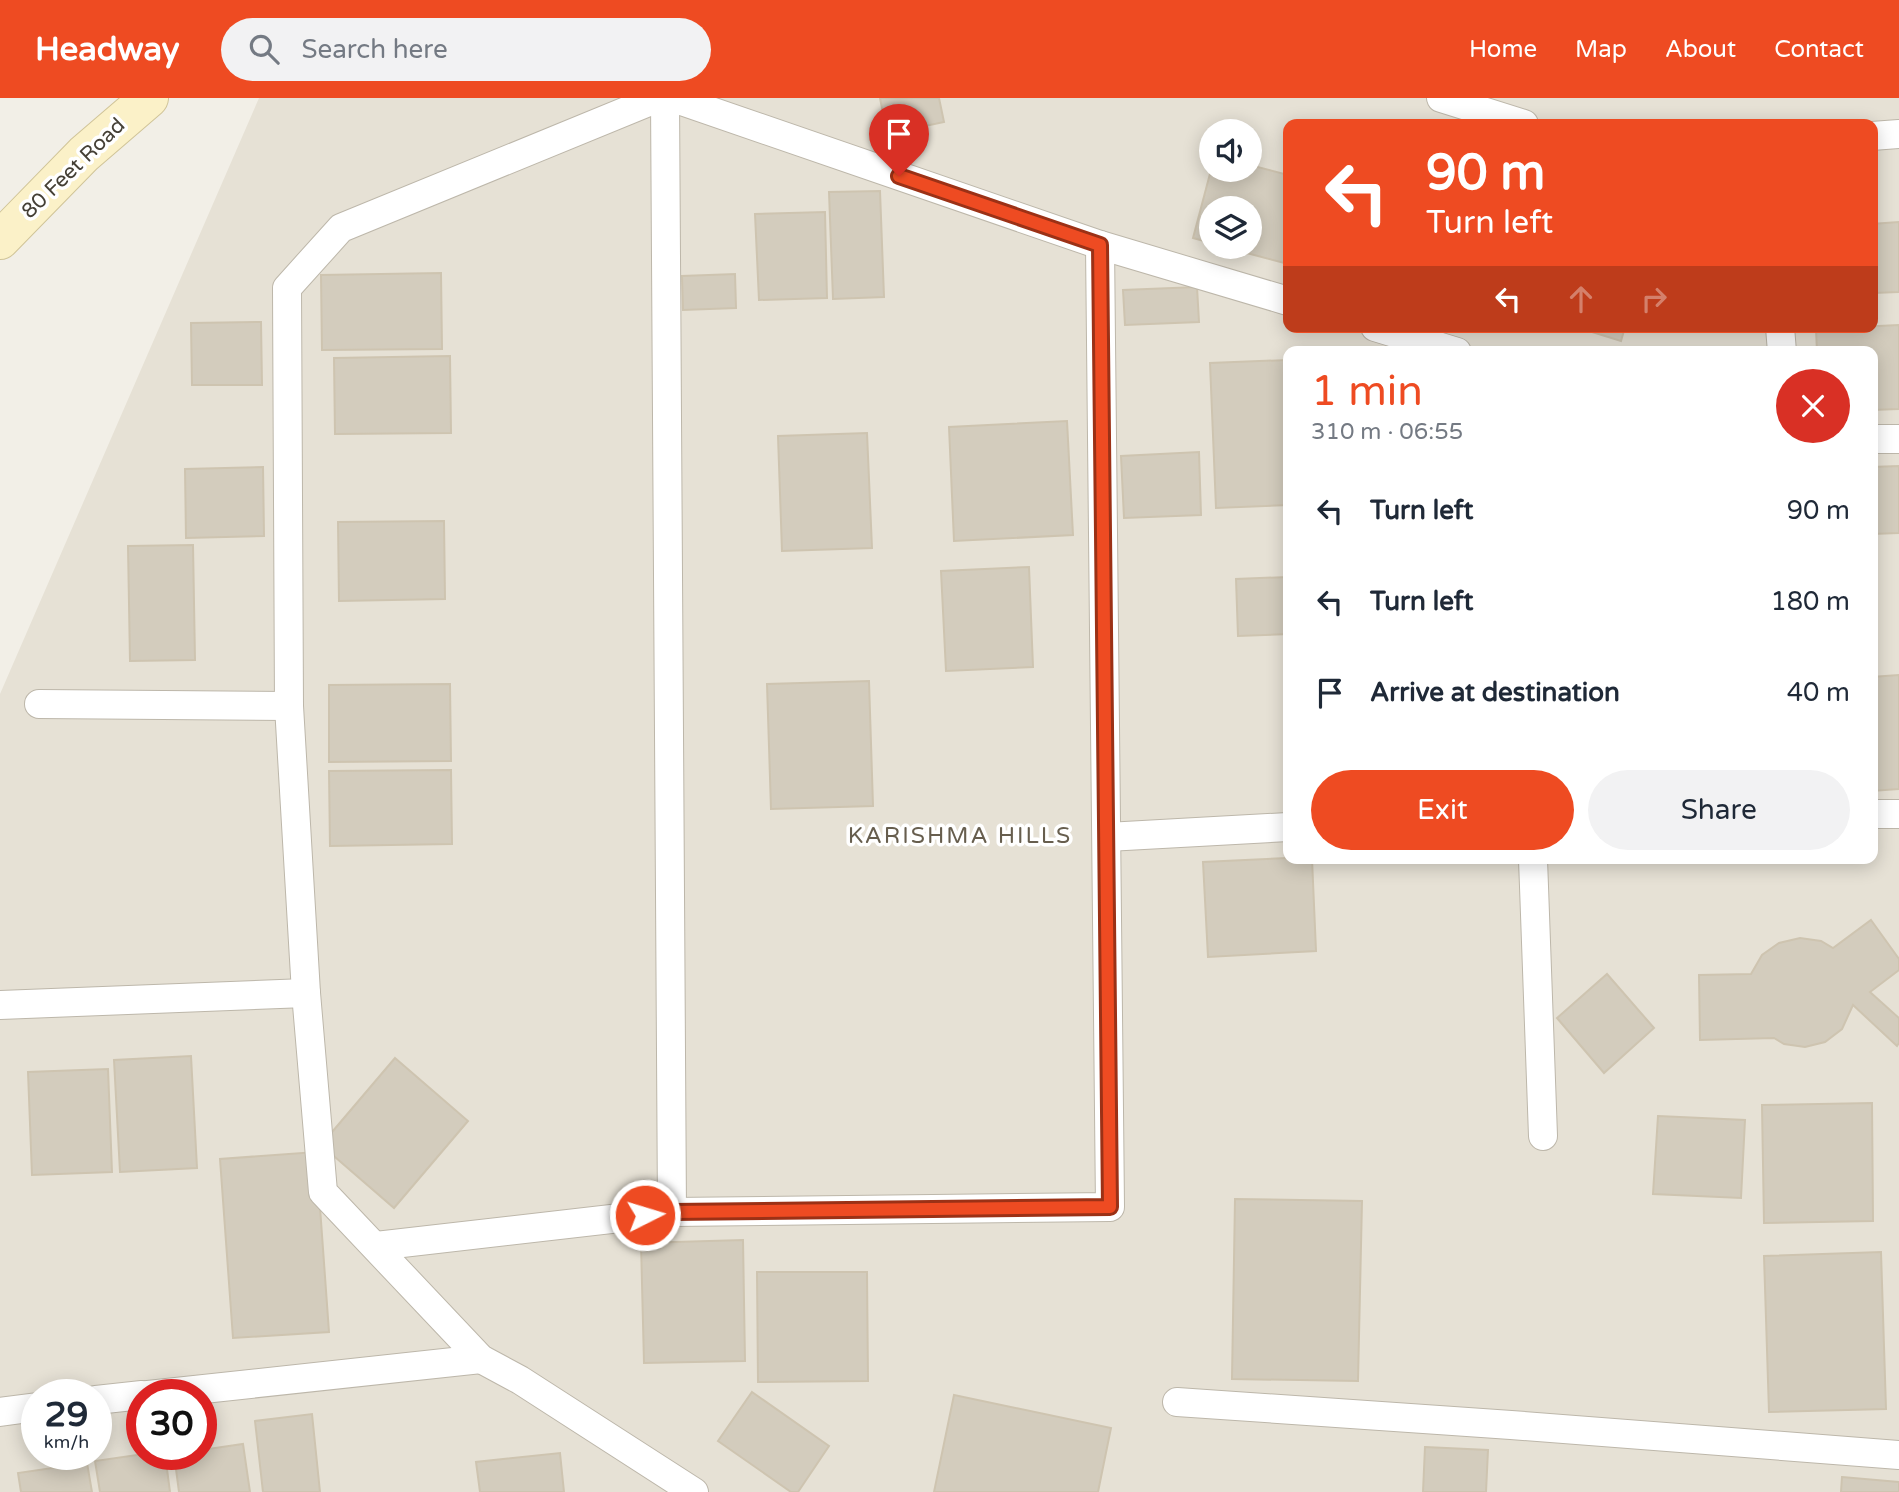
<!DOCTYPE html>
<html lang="en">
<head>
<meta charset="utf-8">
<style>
  body { margin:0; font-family:"Varela Round",sans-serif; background:#f2f2f3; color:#1f2937; height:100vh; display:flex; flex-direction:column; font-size:26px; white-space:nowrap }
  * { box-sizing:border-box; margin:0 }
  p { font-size:23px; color:#747a83 }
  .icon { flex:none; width:38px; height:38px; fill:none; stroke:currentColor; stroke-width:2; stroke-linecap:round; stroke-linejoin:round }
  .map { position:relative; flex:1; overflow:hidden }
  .side { position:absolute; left:1283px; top:248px; width:595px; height:518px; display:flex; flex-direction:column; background:#fff; border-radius:14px; box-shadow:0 4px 18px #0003 }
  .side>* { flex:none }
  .hud { position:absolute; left:1283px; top:21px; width:595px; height:214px; border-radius:14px; box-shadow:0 4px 18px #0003; background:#ee4b22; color:#fff; overflow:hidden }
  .fabs { position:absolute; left:1199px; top:21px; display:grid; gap:14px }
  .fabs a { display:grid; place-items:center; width:63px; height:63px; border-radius:50%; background:#fff; box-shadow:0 4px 18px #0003; font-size:35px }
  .speed { position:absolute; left:21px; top:1281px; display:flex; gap:14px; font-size:35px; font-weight:700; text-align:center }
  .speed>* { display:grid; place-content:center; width:91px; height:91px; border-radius:50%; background:#fff; box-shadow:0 4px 18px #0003; line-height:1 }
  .speed small { font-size:18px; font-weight:400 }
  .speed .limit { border:10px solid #d22; background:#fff; color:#111 }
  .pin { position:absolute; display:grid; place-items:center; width:60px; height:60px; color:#fff; margin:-72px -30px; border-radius:50% 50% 50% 0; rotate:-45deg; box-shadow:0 0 7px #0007 }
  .pin .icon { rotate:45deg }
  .me { position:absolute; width:77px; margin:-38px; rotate:85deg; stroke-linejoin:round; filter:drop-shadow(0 0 5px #0008) }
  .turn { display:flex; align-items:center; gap:24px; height:147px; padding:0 28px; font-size:32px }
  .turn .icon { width:91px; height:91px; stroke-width:2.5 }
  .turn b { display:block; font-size:49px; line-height:60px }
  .lanes { display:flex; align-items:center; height:66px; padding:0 28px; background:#0003; justify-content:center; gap:35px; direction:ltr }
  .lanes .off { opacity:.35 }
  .round { display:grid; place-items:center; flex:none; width:74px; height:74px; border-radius:37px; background:#f2f2f3 }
  .overview { display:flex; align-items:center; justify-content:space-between; height:119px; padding:0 28px }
  h1 { font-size:42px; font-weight:600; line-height:52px; color:#ee4b22 }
  .cta { display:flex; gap:14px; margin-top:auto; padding:14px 28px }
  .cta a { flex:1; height:80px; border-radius:42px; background:#ee4b22; color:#fff; font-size:28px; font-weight:600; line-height:80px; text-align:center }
  .cta a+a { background:#f2f2f3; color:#1f2937 }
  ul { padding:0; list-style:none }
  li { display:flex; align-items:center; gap:21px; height:91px; padding:0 28px }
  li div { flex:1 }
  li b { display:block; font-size:26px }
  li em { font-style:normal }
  header { display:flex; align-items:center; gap:42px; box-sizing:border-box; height:98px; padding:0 35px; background:#ee4b22; color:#fff }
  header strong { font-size:33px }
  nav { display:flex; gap:38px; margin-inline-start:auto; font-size:24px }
  .search { width:490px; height:63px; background:#f2f2f3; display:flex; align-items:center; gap:18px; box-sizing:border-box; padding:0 24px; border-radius:38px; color:#747a83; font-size:26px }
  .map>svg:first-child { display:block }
  .residential { fill:#e6e1d5; fill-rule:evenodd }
  .building { fill:#d3ccbd; stroke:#cec4b0; stroke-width:2 }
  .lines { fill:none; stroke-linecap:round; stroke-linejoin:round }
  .street-casing { stroke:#bdb7aa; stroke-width:30 }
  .secondary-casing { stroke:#d0c498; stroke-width:40 }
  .street { stroke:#fff; stroke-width:28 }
  .secondary { stroke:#fbf1c8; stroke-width:38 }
  .route-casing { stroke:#9b3116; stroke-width:18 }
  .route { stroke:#ee4b22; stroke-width:12 }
  .labels { text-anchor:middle; stroke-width:7; stroke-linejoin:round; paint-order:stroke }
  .street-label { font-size:21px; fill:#454036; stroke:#fff }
  .neighbourhood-label { font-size:23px; letter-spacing:2px; fill:#675e4e; stroke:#fff }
</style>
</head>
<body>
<header>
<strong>Headway</strong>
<div class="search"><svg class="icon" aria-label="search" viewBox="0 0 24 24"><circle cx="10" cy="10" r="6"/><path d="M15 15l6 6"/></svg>Search here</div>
<nav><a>Home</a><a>Map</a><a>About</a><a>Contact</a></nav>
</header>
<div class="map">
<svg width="1899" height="1394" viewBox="0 0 1899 1394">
  <rect width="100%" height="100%" fill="#f2efe7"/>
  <path class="residential" d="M259 0H1899V1394H0V596ZM1288 26H1872V229H1288ZM1211 33H1250V72H1211ZM1211 110H1250V149H1211ZM1288 254H1872V761H1288ZM37 1297H96V1356H37ZM142 1297H201V1356H142Z"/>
  <g class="building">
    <path d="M880 0H939L944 24 887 36Z"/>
    <path d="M1250 67 1288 77V166L1224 149H1250V110H1211V145L1193 140 1211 72H1250Z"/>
    <path d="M880 93 884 199 833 201 829 94Z"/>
    <path d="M825 114 827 200 759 202 755 116Z"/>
    <path d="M1899 124V194L1873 195 1872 126Z"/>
    <path d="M441 175 442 251 322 252 321 177Z"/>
    <path d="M735 176 736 210 683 212 682 178Z"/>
    <path d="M1197 189 1199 224 1125 227 1123 192Z"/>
    <path d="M261 224 262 287H192L191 225Z"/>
    <path d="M1899 227V311L1872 312V254H1817L1816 231Z"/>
    <path d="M1576 229H1625L1621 243Z"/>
    <path d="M450 258 451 335 335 336 334 260Z"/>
    <path d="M1288 262V407L1216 410 1210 265Z"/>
    <path d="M1067 323 1073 437 954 443 949 329Z"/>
    <path d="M867 335 872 450 782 453 778 338Z"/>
    <path d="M1199 354 1201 417 1124 420 1121 358Z"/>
    <path d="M1899 368V435L1872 436V369Z"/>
    <path d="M263 369 264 438 186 440 185 371Z"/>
    <path d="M444 423 445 501 339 503 338 424Z"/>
    <path d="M193 447 195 562 130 563 128 448Z"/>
    <path d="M1029 469 1033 569 946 573 941 473Z"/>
    <path d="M1288 479V536L1238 538 1236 481Z"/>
    <path d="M1899 577V691L1872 693V579Z"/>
    <path d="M869 583 873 708 771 711 767 586Z"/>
    <path d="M450 586 451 663 329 664V587Z"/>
    <path d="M451 672 452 746 330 748 329 673Z"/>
    <path d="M1288 760 1312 761 1316 853 1208 859 1203 764Z"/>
    <path d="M1871 822 1899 861V872L1870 894 1899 920V945L1897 948 1853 907 1842 931 1825 944 1805 949 1784 946 1774 940 1700 942 1699 877 1751 876 1762 857 1779 845 1800 840 1821 843 1833 850Z"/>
    <path d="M1607 876 1654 930 1604 975 1557 920Z"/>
    <path d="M191 958 197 1070 120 1074 114 962Z"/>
    <path d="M395 960 468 1023 394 1110 321 1047Z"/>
    <path d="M108 971 112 1074 32 1077 28 974Z"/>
    <path d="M1872 1005 1873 1123 1764 1125 1762 1007Z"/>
    <path d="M1658 1018 1745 1022 1741 1100 1653 1096Z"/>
    <path d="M316 1054 329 1234 233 1240 220 1061Z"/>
    <path d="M1235 1101 1362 1103 1358 1283 1232 1281Z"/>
    <path d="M743 1142 745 1263 644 1265 641 1145Z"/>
    <path d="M1881 1154 1886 1311 1769 1314 1764 1158Z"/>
    <path d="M757 1174H867L868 1283 758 1284Z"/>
    <path d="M752 1294 829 1348 798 1394H791L718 1343Z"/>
    <path d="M954 1297 1111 1330 1098 1394H934Z"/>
    <path d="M312 1316 320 1394H263L255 1323Z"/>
    <path d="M243 1346 250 1394H179L174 1356H201V1352Z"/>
    <path d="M1425 1349 1488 1352 1486 1394H1423Z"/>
    <path d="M560 1355 564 1394H480L476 1364Z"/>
    <path d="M144 1356H165L170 1394H100L95 1363Z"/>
    <path d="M87 1365 92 1394H21L18 1375Z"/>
    <path d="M1842 1379 1899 1384V1394H1841Z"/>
  </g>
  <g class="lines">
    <defs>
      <g id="street">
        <path d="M658 0 341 130 287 190 289 608 306 895 323 1094 481 1261 520 1282 694 1394"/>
        <path d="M665 0 672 1114"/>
        <path d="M673 0 1100 147 1288 203"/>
        <path d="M1441 0 1524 26"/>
        <path d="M1872 38 1899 36"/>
        <path d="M1375 229 1457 254"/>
        <path d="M1780 229 1782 254"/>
        <path d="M1872 341H1899"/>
        <path d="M39 606 289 608"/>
        <path d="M1872 716H1899"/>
        <path d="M1107 739 1288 729"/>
        <path d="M1533 761 1543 1038"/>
        <path d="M0 907 306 895"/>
        <path d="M376 1148 672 1114 1110 1109 1100 147"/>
        <path d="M148 1297 481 1261"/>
        <path d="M96 1302 142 1297"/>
        <path d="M1177 1304 1511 1327 1899 1357"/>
        <path d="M0 1314 37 1309"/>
      </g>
      <path id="secondary" d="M0 142 84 56 149 0"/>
    </defs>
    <use href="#street" class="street-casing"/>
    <use href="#secondary" class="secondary-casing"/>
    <use href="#street" class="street"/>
    <use href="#secondary" class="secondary"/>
  </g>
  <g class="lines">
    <defs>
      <path id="route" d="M645 1117 672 1114 1110 1109 1100 147 899 78"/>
    </defs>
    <use href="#route" class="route-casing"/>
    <use href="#route" class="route"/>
  </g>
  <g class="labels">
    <g class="street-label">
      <text transform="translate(73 70) rotate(-44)" y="7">80 Feet Road</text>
    </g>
    <g class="neighbourhood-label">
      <text x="960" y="745">KARISHMA HILLS</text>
    </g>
  </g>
</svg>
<div class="fabs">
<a><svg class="icon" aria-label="sound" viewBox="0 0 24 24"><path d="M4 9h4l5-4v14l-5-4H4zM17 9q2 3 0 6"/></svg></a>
<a><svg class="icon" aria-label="layers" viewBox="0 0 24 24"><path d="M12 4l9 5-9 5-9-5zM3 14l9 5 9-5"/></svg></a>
</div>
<div class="speed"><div>29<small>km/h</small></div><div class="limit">30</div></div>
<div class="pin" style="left:899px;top:78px;background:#d93025"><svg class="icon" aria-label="arrive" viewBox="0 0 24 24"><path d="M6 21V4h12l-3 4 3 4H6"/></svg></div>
<svg class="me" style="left:645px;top:1117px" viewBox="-20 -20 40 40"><circle r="17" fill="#ee4b22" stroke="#fff" stroke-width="3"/><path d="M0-11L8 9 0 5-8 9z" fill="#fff"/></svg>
<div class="hud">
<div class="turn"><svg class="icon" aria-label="left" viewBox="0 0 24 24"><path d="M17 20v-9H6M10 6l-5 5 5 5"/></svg><div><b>90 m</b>Turn left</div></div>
<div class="lanes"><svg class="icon" aria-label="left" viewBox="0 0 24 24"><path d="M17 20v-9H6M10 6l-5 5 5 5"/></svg><svg class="icon off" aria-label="ahead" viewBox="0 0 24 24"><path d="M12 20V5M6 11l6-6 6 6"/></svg><svg class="icon off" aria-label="right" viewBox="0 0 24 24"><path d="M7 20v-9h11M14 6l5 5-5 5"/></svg></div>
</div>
<section class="side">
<div class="overview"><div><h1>1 min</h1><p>310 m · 06:55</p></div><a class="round" style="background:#d93025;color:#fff"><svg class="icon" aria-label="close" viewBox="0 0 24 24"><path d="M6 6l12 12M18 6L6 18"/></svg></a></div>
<ul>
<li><svg class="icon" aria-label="left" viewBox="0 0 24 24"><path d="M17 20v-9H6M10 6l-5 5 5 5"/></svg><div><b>Turn left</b></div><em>90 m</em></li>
<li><svg class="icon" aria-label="left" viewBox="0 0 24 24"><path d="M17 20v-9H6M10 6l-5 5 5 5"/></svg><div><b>Turn left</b></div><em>180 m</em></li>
<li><svg class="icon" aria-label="arrive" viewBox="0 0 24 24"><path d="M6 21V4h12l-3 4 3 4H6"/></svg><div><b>Arrive at destination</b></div><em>40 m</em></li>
</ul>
<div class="cta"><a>Exit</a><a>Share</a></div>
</section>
</div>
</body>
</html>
